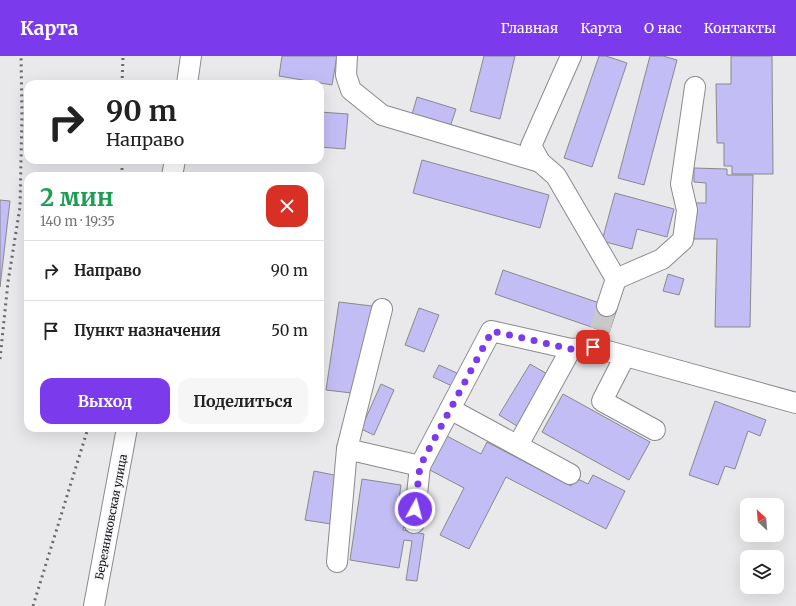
<!DOCTYPE html>
<html lang="ru">
<head>
<meta charset="utf-8">
<style>
  body { margin:0; font-family:Merriweather,serif; background:#f6f6f6; color:#222; height:100vh; display:flex; flex-direction:column; font-size:15px; white-space:nowrap }
  * { box-sizing:border-box; margin:0 }
  p { font-size:13px; color:#767676 }
  .icon { flex:none; width:22px; height:22px; fill:none; stroke:currentColor; stroke-width:2; stroke-linecap:round; stroke-linejoin:round }
  .map { position:relative; flex:1; overflow:hidden }
  .side { position:absolute; left:24px; top:116px; width:300px; height:260px; display:flex; flex-direction:column; background:#fff; border-radius:12px; box-shadow:0 4px 16px #0002 }
  .side>* { flex:none }
  .guide { position:absolute; left:24px; top:24px; width:300px; height:84px; border-radius:12px; box-shadow:0 4px 16px #0002; background:#fff; color:#222; overflow:hidden }
  .needle { width:26px; rotate:334deg }
  .buttons { position:absolute; left:740px; top:442px; display:grid; gap:8px }
  .buttons a { display:grid; place-items:center; width:44px; height:44px; border-radius:8px; background:#fff; box-shadow:0 4px 16px #0002; font-size:20px }
  .pin { position:absolute; display:grid; place-items:center; width:34px; height:34px; color:#fff; margin:-17px; border-radius:8px; box-shadow:0 2px 6px #0006 }
  .me { position:absolute; width:44px; margin:-22px; rotate:7deg; stroke-linejoin:round; filter:drop-shadow(0 0 3px #0008) }
  .turn { display:flex; align-items:center; gap:14px; height:84px; padding:0 16px; font-size:18px }
  .turn .icon { width:52px; height:52px; stroke-width:2.5 }
  .turn b { display:block; font-size:28px; line-height:34px }
  .round { display:grid; place-items:center; flex:none; width:42px; height:42px; border-radius:12px; background:#f6f6f6 }
  .headline { display:flex; align-items:center; justify-content:space-between; height:68px; padding:0 16px }
  h1 { font-size:24px; font-weight:700; line-height:30px; color:#1e9e55 }
  .button { display:flex; gap:8px; margin-top:auto; padding:8px 16px }
  .button a { flex:1; height:46px; border-radius:12px; background:#7c3aed; color:#fff; font-size:16px; font-weight:700; line-height:46px; text-align:center }
  .button a+a { background:#f6f6f6; color:#222 }
  ul { padding:0; list-style:none }
  li { display:flex; align-items:center; gap:12px; height:60px; padding:0 16px; border-top:1px solid #e0e0e0 }
  li div { flex:1 }
  li b { display:block; font-size:15px }
  li em { font-style:normal }
  header { display:flex; align-items:center; gap:24px; box-sizing:border-box; height:56px; padding:0 20px; background:#7c3aed; color:#fff }
  header strong { font-size:19px }
  nav { display:flex; gap:22px; margin-inline-start:auto; font-size:14px }
  .map>svg:first-child { display:block }
  .building { fill:#c2bdf4; stroke:#89898c }
  .lines { fill:none; stroke-linecap:round; stroke-linejoin:round }
  .minor-tunnel { stroke:#c9c9cb; stroke-width:20; stroke-dasharray:20 10; stroke-linecap:butt }
  .minor-casing { stroke:#8a8a8d; stroke-width:22 }
  .minor { stroke:#fff; stroke-width:20 }
  .rail { stroke:#6a6a6c; stroke-width:3; stroke-dasharray:2 4; stroke-linecap:butt }
  .route { stroke:#7c3aed; stroke-width:7; stroke-dasharray:0 12.6 }
  .labels { text-anchor:middle; stroke-width:4; stroke-linejoin:round; paint-order:stroke }
  .street-label { font-size:11px; fill:#111112; stroke:#f6f6fa }
</style>
</head>
<body>
<header>
<strong>Карта</strong>
<nav><a>Главная</a><a>Карта</a><a>О нас</a><a>Контакты</a></nav>
</header>
<div class="map">
<svg width="796" height="550" viewBox="0 0 796 550">
  <rect width="100%" height="100%" fill="#e9e9ec"/>
  <g class="building">
    <path d="M282 0H337L332 29 279 20Z"/>
    <path d="M484 0H515L500 63 470 55Z"/>
    <path d="M599 0H606L627 7 592 111 564 102Z"/>
    <path d="M650 0H663L677 4 644 129 618 122Z"/>
    <path d="M731 0H772L773 118H732V110H724V87H717L716 28H731Z"/>
    <path d="M417 41 456 53 449 74 411 62Z"/>
    <path d="M320 56 348 58 345 93 320 91Z"/>
    <path d="M422 104 549 139 540 172 413 137Z"/>
    <path d="M694 112 727 113V119H753L750 271H715L717 183H694L695 147H706V127L694 126Z"/>
    <path d="M615 137 674 153 667 181 637 173 632 193 602 185Z"/>
    <path d="M0 144 10 145 0 231Z"/>
    <path d="M503 214 617 253 609 277 495 238Z"/>
    <path d="M668 218 684 223 679 239 663 235Z"/>
    <path d="M339 246 372 250 360 338 326 334Z"/>
    <path d="M419 252 439 259 424 296 405 289Z"/>
    <path d="M530 308 549 319 517 370 499 359Z"/>
    <path d="M439 309 459 318 454 331 433 321Z"/>
    <path d="M381 328 394 334 374 379 361 373Z"/>
    <path d="M563 338 650 386 629 424 542 376Z"/>
    <path d="M715 345 766 364 760 380 748 375 735 413 725 410 718 429 689 419Z"/>
    <path d="M445 379 481 398 487 386 571 430 576 422 588 428 593 419 625 435 606 473 506 421 469 493 440 479 464 432 428 413Z"/>
    <path d="M314 415 339 420 331 468 305 464Z"/>
    <path d="M362 423 401 429 398 451 407 452 403 474 424 478 417 525 406 524 412 485 404 484 399 512 350 504Z"/>
  </g>
  <g class="lines">
    <path class="minor-tunnel" d="M600 274 607 250"/>
    <defs>
      <g id="minor">
        <path d="M347 0 346 19 351 34 382 59 540 106"/>
        <path d="M571 0 531 90 540 106 556 120 616 223 607 250"/>
        <path d="M187 28 191 0"/>
        <path d="M172 120 175 104"/>
        <path d="M616 223 662 203 683 184 687 154 681 128 695 31"/>
        <path d="M382 253 347 393 420 410 491 275 571 293 593 291 796 347"/>
        <path d="M625 300 602 345 655 374"/>
        <path d="M450 353 570 418"/>
        <path d="M518 389 571 293"/>
        <path d="M414 467 420 410"/>
        <path d="M337 506 347 393"/>
        <path d="M94 550 127 372"/>
      </g>
    </defs>
    <use href="#minor" class="minor-casing"/>
    <use href="#minor" class="minor"/>
    <g class="rail">
      <path d="M122 28 123 0"/>
      <path d="M122 120V104"/>
      <path d="M0 303 8 226 20 151 22 59 21 0"/>
      <path d="M33 550 88 372"/>
    </g>
  </g>
  <g class="lines">
    <path class="route" d="M415 453 420 410 492 275 571 293 593 291"/>
  </g>
  <g class="labels">
    <g class="street-label">
      <text transform="translate(111 461) rotate(-79)" y="4">Березниковская улица</text>
    </g>
  </g>
</svg>
<div class="buttons">
<a><svg class="needle" viewBox="-14 -14 28 28"><path d="M0-13l5 13h-10z" fill="#e53935"/><path d="M0 13l5-13h-10z" fill="#767676"/></svg></a>
<a><svg class="icon" aria-label="layers" viewBox="0 0 24 24"><path d="M12 4l9 5-9 5-9-5zM3 14l9 5 9-5"/></svg></a>
</div>
<div class="pin" style="left:593px;top:291px;background:#d93025"><svg class="icon" aria-label="arrive" viewBox="0 0 24 24"><path d="M6 21V4h12l-3 4 3 4H6"/></svg></div>
<svg class="me" style="left:415px;top:453px" viewBox="-20 -20 40 40"><circle r="17" fill="#7c3aed" stroke="#fff" stroke-width="3"/><path d="M0-11L8 9 0 5-8 9z" fill="#fff"/></svg>
<div class="guide">
<div class="turn"><svg class="icon" aria-label="right" viewBox="0 0 24 24"><path d="M7 20v-9h11M14 6l5 5-5 5"/></svg><div><b>90 m</b>Направо</div></div>
</div>
<section class="side">
<div class="headline"><div><h1>2 мин</h1><p>140 m · 19:35</p></div><a class="round" style="background:#d93025;color:#fff"><svg class="icon" aria-label="close" viewBox="0 0 24 24"><path d="M6 6l12 12M18 6L6 18"/></svg></a></div>
<ul>
<li><svg class="icon" aria-label="right" viewBox="0 0 24 24"><path d="M7 20v-9h11M14 6l5 5-5 5"/></svg><div><b>Направо</b></div><em>90 m</em></li>
<li><svg class="icon" aria-label="arrive" viewBox="0 0 24 24"><path d="M6 21V4h12l-3 4 3 4H6"/></svg><div><b>Пункт назначения</b></div><em>50 m</em></li>
</ul>
<div class="button"><a>Выход</a><a>Поделиться</a></div>
</section>
</div>
</body>
</html>
